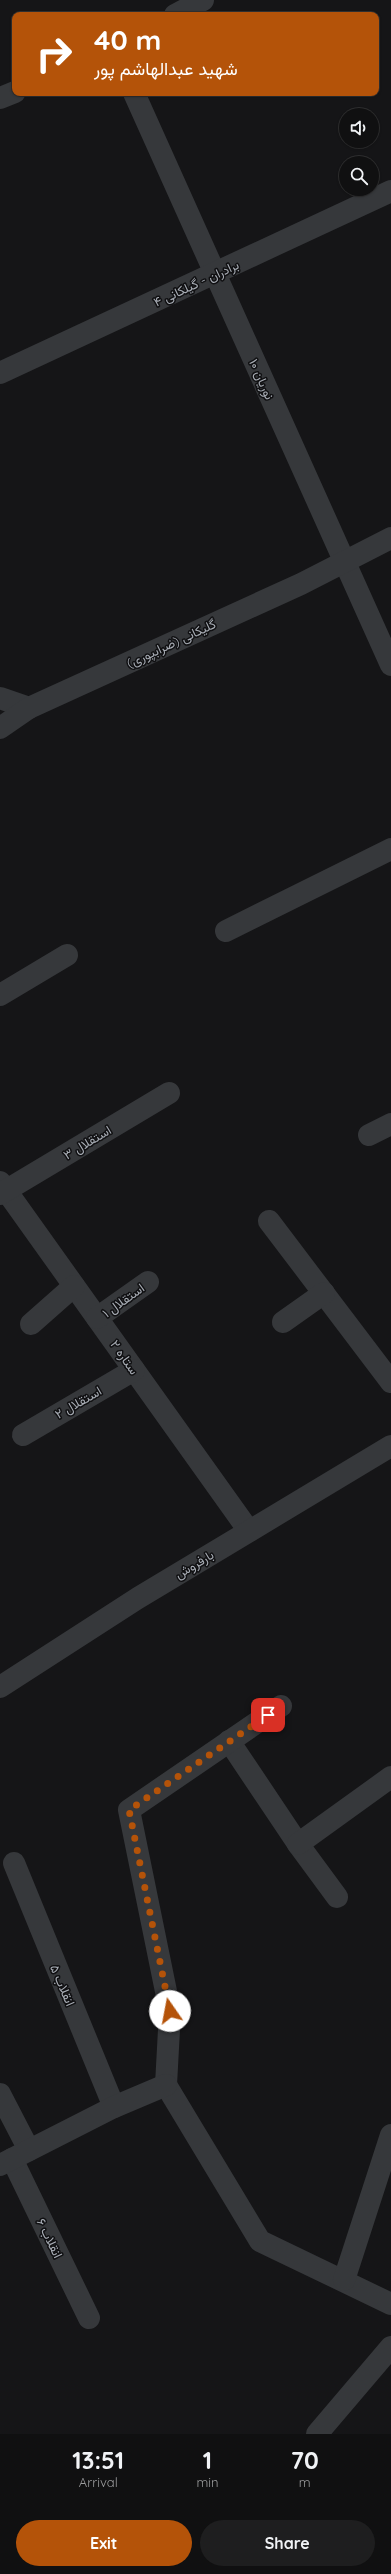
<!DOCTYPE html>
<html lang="en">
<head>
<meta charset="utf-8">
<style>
  body { margin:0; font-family:Quicksand,Vazirmatn,sans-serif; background:#1e1e1f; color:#f1f3f6; height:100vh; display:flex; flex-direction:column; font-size:15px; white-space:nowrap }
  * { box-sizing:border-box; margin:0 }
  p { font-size:13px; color:#9c9d9f }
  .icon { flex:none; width:22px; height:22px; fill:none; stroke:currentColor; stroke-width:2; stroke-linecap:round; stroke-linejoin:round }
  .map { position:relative; height:2434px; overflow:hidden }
  .side { display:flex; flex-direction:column; background:#101011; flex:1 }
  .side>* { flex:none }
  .banner { position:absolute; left:12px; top:12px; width:367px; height:84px; border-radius:8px; box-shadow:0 1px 3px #0004,0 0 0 1px #303031; background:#b45309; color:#fff; overflow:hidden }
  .fabs { position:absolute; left:339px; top:108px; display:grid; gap:8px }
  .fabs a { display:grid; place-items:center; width:40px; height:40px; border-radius:50%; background:#101011; box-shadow:0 1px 3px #0004,0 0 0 1px #303031; font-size:20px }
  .pin { position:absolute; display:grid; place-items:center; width:34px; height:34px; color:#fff; margin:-17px; border-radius:8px; box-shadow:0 2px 6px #0006 }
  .me { position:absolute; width:44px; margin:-22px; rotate:348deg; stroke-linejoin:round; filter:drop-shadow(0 0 3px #0008) }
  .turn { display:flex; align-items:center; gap:14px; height:84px; padding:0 16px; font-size:18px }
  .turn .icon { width:52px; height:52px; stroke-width:2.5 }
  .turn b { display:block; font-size:28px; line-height:34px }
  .eta { display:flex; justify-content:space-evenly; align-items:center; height:68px; text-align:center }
  .eta b { font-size:24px; font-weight:800; line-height:28px }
  .action { display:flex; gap:8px; margin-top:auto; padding:8px 16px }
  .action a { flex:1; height:46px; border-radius:24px; background:#b45309; color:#fff; font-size:16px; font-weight:800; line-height:46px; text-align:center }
  .action a+a { background:#1e1e1f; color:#f1f3f6 }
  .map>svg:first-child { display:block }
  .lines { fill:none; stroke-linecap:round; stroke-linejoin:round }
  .minor { stroke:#36383b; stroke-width:22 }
  .route { stroke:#b45309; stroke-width:7; stroke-dasharray:0 12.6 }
  .labels { text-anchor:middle; stroke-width:3; stroke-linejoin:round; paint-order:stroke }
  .street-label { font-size:13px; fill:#a8adb5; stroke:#101012 }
</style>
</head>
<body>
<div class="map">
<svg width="391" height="2434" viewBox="0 0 391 2434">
  <rect width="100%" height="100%" fill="#151517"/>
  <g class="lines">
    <g class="minor">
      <path d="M175 15 203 0"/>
      <path d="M134 93 391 665"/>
      <path d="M0 98 15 92"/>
      <path d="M0 373 391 191"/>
      <path d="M0 698 29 708"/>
      <path d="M0 728 29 708 301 584 391 538"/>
      <path d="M226 931 391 849"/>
      <path d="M0 995 67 955"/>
      <path d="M369 1135 391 1124"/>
      <path d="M0 1182 249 1531"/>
      <path d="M0 1194 169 1093"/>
      <path d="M269 1221 391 1382"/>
      <path d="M97 1318 148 1282"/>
      <path d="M283 1322 324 1293"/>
      <path d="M31 1324 74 1286"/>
      <path d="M23 1435 134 1370"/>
      <path d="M0 1687 138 1598 391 1446"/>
      <path d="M229 1741 298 1844 337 1897"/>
      <path d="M298 1844 391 1777"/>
      <path d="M14 1863 114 2107"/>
      <path d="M166 2085 170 2011 129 1810 281 1706"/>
      <path d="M166 2085 260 2241 391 2304"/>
      <path d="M0 2094 29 2150"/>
      <path d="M12 2159 89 2318"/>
      <path d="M0 2165 114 2107 166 2085"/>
      <path d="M344 2280 391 2135"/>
      <path d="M317 2434 391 2347"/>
    </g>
  </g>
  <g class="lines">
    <path class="route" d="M170 2011 129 1810 268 1715"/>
  </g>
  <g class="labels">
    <g class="street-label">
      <text transform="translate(196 283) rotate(-25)" y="5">برادران - گیلکانی ۴</text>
      <text transform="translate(262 379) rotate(66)" y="5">نوریان ۱۰</text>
      <text transform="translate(171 643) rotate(-25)" y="5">گلیکانی (ضرابپوری)</text>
      <text transform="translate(87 1142) rotate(-31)" y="5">استقلال ۳</text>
      <text transform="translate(123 1300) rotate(-36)" y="5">استقلال ۱</text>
      <text transform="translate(125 1357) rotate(55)" y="5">ستاره ۲</text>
      <text transform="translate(78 1402) rotate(-30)" y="5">استقلال ۲</text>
      <text transform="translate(194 1564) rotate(-31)" y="5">بارفروش</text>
      <text transform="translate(63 1985) rotate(67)" y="5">انقلاب ۵</text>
      <text transform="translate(50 2238) rotate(64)" y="5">انقلاب ۶</text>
    </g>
  </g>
</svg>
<div class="fabs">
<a><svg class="icon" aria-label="sound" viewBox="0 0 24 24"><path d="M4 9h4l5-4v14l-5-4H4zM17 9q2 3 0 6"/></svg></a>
<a><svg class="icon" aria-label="search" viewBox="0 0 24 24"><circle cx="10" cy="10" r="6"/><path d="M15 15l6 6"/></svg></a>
</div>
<div class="pin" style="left:268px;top:1715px;background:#d93025"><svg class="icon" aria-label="arrive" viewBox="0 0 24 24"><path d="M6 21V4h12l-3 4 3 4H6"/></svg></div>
<svg class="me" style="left:170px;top:2011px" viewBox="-20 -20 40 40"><circle r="19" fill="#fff"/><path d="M0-13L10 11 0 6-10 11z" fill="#b45309"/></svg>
<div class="banner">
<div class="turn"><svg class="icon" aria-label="right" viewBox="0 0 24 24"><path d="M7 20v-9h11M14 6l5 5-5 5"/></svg><div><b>40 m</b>شهید عبدالهاشم پور</div></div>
</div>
</div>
<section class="side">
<div class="eta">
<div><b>13:51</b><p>Arrival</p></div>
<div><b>1</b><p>min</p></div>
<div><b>70</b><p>m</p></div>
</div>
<div class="action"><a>Exit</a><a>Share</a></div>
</section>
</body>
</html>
